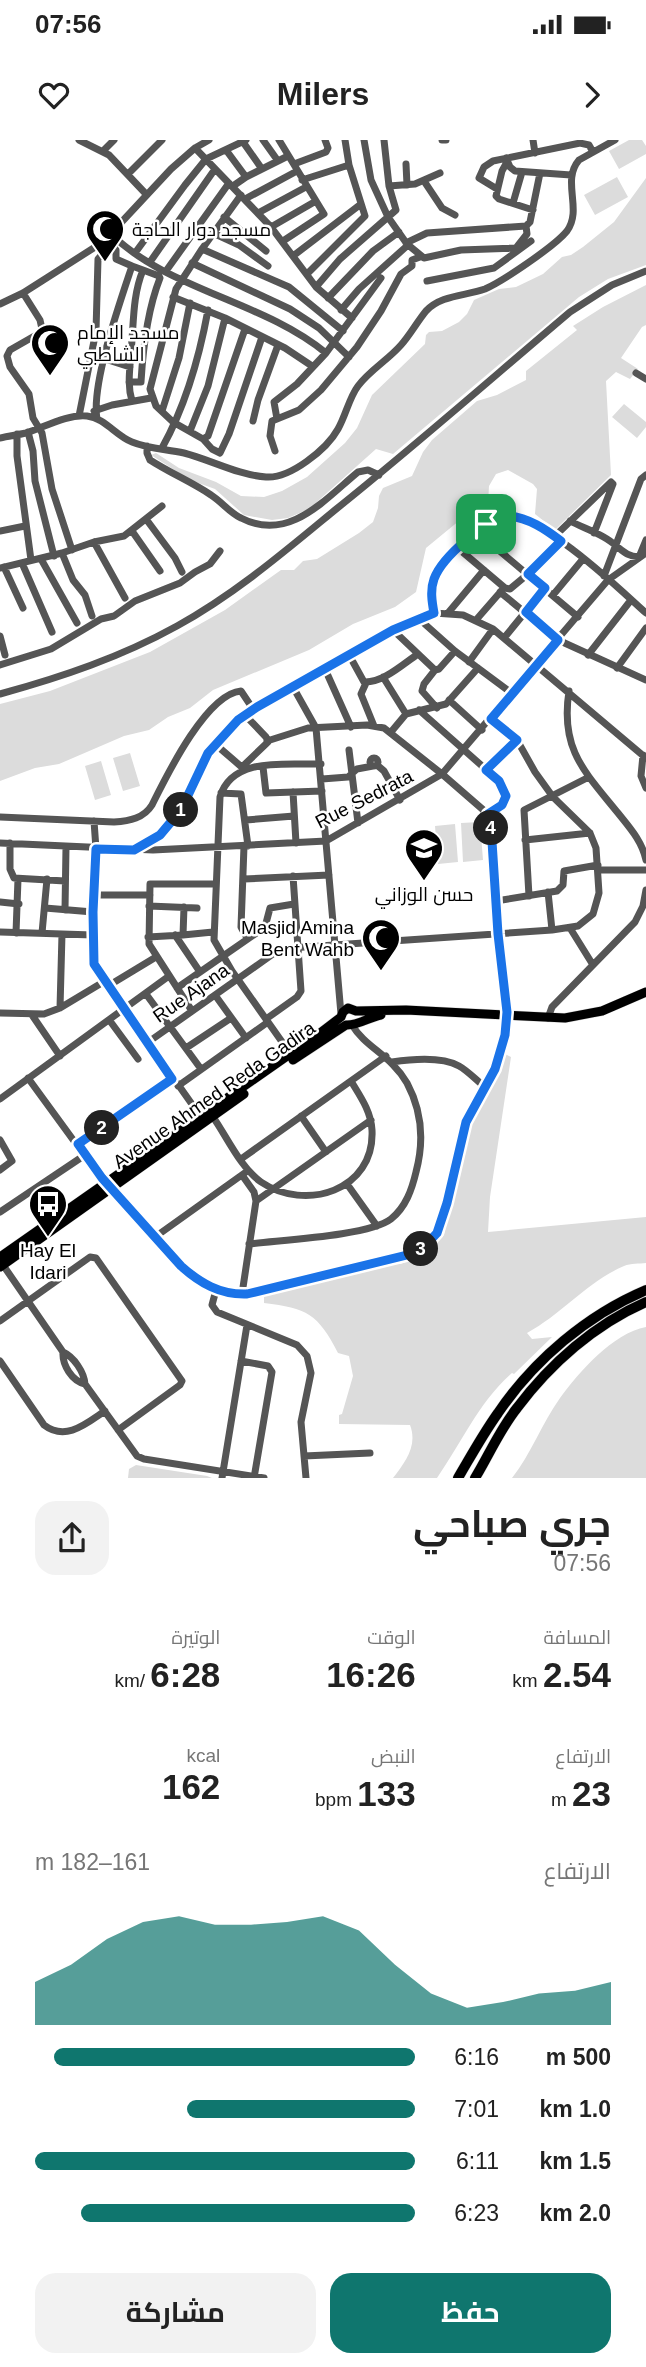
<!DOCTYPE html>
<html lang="ar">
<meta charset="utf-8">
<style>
:root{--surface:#fff;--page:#f2f2f2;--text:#222;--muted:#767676;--accent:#0f766e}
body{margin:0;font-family:Helvetica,Cairo,sans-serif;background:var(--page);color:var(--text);direction:rtl;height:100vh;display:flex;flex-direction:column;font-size:26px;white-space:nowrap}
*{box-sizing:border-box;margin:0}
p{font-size:23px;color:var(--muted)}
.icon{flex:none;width:38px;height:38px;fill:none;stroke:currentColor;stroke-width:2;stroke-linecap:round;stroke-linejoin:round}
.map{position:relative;height:1338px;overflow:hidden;direction:ltr}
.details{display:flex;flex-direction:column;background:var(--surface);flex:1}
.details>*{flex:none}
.pin{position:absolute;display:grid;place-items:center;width:60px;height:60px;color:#fff;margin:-30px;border-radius:14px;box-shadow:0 4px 10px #0006}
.km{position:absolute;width:35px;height:35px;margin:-18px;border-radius:50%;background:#222;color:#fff;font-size:19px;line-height:35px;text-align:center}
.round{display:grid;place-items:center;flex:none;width:74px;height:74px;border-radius:21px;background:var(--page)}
.headline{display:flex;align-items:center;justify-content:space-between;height:119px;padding:0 35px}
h1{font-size:38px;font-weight:700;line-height:52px}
.figures{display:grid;grid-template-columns:repeat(3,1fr);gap:10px;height:119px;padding:7px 35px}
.figures div{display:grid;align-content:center}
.figures b{font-size:35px;font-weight:700}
.figures small{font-size:19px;font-weight:400}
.figures p{font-size:19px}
.chart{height:196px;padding:14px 35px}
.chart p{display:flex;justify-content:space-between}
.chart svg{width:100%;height:126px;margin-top:7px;fill:var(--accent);opacity:.7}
.primary-button{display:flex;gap:14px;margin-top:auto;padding:14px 35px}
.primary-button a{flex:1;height:80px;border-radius:21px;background:var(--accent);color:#fff;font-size:28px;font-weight:700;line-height:80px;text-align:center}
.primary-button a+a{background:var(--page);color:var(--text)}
ul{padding:0 35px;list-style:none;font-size:23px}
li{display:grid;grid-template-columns:112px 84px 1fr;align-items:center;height:52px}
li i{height:18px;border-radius:9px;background:var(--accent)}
.status{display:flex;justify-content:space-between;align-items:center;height:49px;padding:0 35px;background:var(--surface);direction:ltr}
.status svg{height:19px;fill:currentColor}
header{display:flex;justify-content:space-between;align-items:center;height:91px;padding:0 35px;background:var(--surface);font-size:32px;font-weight:700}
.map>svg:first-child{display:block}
.green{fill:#dcdcdc}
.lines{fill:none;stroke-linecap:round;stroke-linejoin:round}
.major-casing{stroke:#dbdbdb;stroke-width:10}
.highway-casing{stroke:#dbdbdb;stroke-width:11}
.minor{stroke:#555;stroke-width:7}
.major{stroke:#000;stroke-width:9}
.highway{stroke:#000;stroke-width:10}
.route-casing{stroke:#fff;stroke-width:14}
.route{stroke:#1a73e8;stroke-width:9}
.labels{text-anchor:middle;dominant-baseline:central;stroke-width:5;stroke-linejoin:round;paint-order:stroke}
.poi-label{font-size:19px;fill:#000;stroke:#fff;text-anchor:start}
.street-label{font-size:19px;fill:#000;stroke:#fff}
</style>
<div class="status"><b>07:56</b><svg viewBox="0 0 49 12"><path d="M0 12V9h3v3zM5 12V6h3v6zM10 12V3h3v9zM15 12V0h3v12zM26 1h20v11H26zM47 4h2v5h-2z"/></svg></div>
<header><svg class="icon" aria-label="forward" viewBox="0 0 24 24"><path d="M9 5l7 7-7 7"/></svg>Milers<svg class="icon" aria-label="heart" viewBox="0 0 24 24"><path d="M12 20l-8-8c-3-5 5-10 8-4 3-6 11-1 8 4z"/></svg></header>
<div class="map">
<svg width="646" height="1338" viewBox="0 0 646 1338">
<rect width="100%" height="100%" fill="#fff"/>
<path class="green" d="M629,0H642L646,6V14L619,29L609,11Z
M617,37L628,57L595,75L584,55Z
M646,38V125L608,139L579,157L393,314L376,309L309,369L288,378L272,380L244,375L215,349L190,340L151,315L156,313L179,328L216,342L241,356L264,357L282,351L307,337L345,303L357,288L372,255L425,204L426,195L429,192L442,191L459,182L467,174L474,160L499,149L516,147L543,134L562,117L571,115L583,107L614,82Z
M646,145V185L642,187L621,218L638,229L630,239L616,232L606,241L611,335L555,390L535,374L537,349L533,344L508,330L496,334L489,346L488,363L477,366L426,408L416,452L395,467L353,484L309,510L213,550L190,568L168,577L149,590L124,596L59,624L35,628L0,641V564L50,551L150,512L225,470L281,430H294L303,421L317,419L359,393L373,382L378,368L379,356L383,348L412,336L423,312L432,300L477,261L497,255L526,240V231L577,190L573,186L603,167Z
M624,264L646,282V287L637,298L612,277Z
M130,613L140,646L123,651L113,618Z
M101,621L111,655L95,660L85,626Z
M480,682L483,720L463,722L461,683Z
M455,684L458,722L438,724L435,686Z
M505,914L511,917L490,1057L488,1092L646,1077V1123C639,1124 631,1123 624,1126C587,1142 562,1174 527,1193L532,1199L552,1197L514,1234L512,1233C479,1262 462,1302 437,1338H393C405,1322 418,1306 410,1285L339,1284V1275L342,1274L353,1236L349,1216L338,1213C318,1174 307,1168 264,1163V1154L398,1122L400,1124C419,1118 431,1110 444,1095L469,988Z
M646,1187V1338H512C531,1314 542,1283 560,1258C579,1232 613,1193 646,1187Z
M136,1325L207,1336L212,1338H128L129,1329Z"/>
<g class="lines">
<defs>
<path id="major" d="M293,920L346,885C357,886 370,877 381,875
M0,1117L320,893L341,877L343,872L348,868L356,871L406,870L565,878L602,871L646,852
M0,1127L244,954"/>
<path id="highway" d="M458,1338C471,1316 483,1294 498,1273C534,1220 587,1175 646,1150
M475,1338C489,1315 500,1289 517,1268C550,1224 595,1184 646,1162"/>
</defs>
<use href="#major" class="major-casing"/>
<use href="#highway" class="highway-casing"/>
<path class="minor" d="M79,0L109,15L146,54
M263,0L278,21
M279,0L324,74L283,101
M384,0L389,46L396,70L388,77L407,104L424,118L461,110L516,108L527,94L526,86L530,82L540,33
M442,0H446
M533,0L535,13
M243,2L262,29
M195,8L271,87L316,147L352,178
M226,10L246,37
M103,11L114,0
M506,18L510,27L515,31L571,35
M507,22L502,31L496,56L499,59L533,70
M294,24L326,12L328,8L325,0
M406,24L407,45
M128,34L162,0
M302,40L349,25
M424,41L442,68L455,75
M233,46L246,37L288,16
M389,46L415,44L440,33
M497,49L479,38L484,27L493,21L580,3L589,5L593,12
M241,55L202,109L176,149L150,249L156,266L173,282L203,299L212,309L220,313L229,294L262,197
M245,59L297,31
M513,63L522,32
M258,73L306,47
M224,77L266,111
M271,87L316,61
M213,93L239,105L268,126
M111,94C168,150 263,161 326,213
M406,103L427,93L526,86
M202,109L289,147L343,191
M135,113L185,45L206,19L246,0
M293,116L361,64
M150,122L215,29
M192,123L290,169L319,188L349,217
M132,126L143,130C132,157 134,184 131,212C130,229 127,245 132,261
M166,131L229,43
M307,134L365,76L349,25L345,0
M427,141L494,128L531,101
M316,147L340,119L388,77L371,40L364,0
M23,153L40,180L42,189L38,194L10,210L7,216L10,227L29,254L33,278L42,293L52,349L72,410
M173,157L225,178L285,208L312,226
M328,158L373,111L399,92
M0,164L23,153L103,102L171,29L195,8L209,0
M341,170L359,149L408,105
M105,219L130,227
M636,233L646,239
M129,242H141C143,207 147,171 160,138L159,136L143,130
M94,271L112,265L151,258
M162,271L179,218L190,163
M79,276L96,191L98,119L113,102
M97,279C91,244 120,162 132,126L116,119V110L111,104
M277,279L274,262L297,244L326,213L381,138
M253,281L258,260L278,205
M190,291L208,246L225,178
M28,292L33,311L35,341L54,416
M17,294V316L31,420
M0,298C9,296 17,295 26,293C45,287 67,274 87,276C105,278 116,296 132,302C149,309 167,309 184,313C211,320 238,335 266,337C290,339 327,309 338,289C346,275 349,258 358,246C370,230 388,220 401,205C410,195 417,182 426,171C441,155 465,156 485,149C503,141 555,106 567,91C583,69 561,41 579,20L615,0
M203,299L208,296L245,189
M147,306V313L150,320C170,333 192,342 211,355C222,362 230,373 241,378C289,403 325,359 358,332L368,330L379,335
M162,308C186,265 199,219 208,170
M275,311L270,296L272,281L299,270L321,250L357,207L381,171L401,134L412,126V120L420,117
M146,379L175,418L182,432
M570,381C583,388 604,394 615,405C624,412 627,416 639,417L646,400
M0,391L25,386
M132,391L160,431
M476,391L578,477
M555,396L611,342L613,344L594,393
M94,402L125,458
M459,409L505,448L510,449L528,434L561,401
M62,413L73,440L85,455L92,476
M41,419L77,483
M22,423L52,492
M4,427L23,468
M0,428L62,413L94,402L124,396L162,366
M604,436L641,339L646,335
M500,452L558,500L646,540
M553,455L583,419
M434,473C429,439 438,432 460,408C471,396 482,383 497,378C534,365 618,448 646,473
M448,473L484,430
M418,478L455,511L513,554
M476,480L503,449
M393,490L435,530L439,529L455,511
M0,496L5,515
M504,498L545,448
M588,515L631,460
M353,522L364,542C383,543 403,524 418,514
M469,522L493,489
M0,525L51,509L101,479L114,476L135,461L180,443L195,432L210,424L220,411
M617,528L646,488
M325,529L351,587
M435,530L424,544L422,551L437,568
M383,537L406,574
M366,543L361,554L374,586
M293,547L316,588L341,874
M569,551C560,609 584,631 618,673C630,688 642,701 646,720
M0,554C62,537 121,517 177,486C235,454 284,412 335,370C415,306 492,238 570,172L612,145L646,131
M449,560L482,590
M419,570L499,641L506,656L504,662L488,674
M391,592L406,574L446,564L478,528
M215,604L244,629
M349,610L358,683
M643,615L641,636L646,648
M370 622a4 4 0 1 1 8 0a4 4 0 1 1-8 0Z
M377,625L384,631L400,660
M242,627L268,602L266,597L245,575
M263,627L266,653L322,651
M486,630L517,600
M322,639L348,637L357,629L373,626
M293,652L296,703
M221,653L241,654L248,706
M0,677L114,682C130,681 144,678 152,665C166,637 206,554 241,551L253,569
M246,680L294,676
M94,681L96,709L92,808L94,824L105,841L201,977
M525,700L590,693
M0,703L153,710L326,701L442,634L608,440L646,413
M10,703V729L14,738L65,741
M244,706L241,787L247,798
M136,708C185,684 182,657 207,616C219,597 235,582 253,569L393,490L434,473L463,475L493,489L646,618
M599,730H646
M244,739L329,735
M548,752L552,790
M94,755H150
M529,756L524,670L589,637
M496,761L557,751L563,745L564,731L598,725
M0,762L19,764
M149,766L197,768
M45,768L93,772
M65,770L66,707
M570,788L593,825
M0,792L93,795
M16,793L18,739
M42,793L47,739
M175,795L200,832
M183,795L213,792
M148,797L183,795L184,767
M108,846L156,817
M177,848L265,787L270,768L294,764
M146,854L201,929
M215,855L246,898
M60,868L62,794
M192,871L149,804L150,744H216
M0,873L44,874L60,868L105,841
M32,875L60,916
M548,878L552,867L635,782L643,766L646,750
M266,879L297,857L301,851L293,736
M110,881L138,919
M147,903L273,814L290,808L552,790L578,786L593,774L599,753L596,708L590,693L553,657L535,632L517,600L491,579
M186,908L231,878
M292,916L232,831L214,800L220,657C232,616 287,625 321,624
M392,922C412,919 441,916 459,926C468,931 476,940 485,947
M28,938L101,1038L181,1126C202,1144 224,1158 253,1152L407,1115L423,1108L437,1093L447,1063L466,982L495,929L505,895L507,872L498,794L491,686L488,674L442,634L384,588L367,585L308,588L267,601
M178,946L268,882
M0,959L169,836
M301,976L326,1012
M213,977C227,997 240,1027 261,1042C305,1072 375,1051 372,990C371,971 360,956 351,941
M0,1000L12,1021L0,1030
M78,1005L172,939
M241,1019L386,916
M242,1035L254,1052L256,1061L242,1154
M347,1044L377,1086
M256,1061L371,980
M0,1072L85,1015
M155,1097L246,1032
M249,1104C280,1100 369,1096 391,1079C406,1067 412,1049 416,1032C424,1002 422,971 407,943C391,915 366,908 352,885
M3,1125L63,1212C74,1217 84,1232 85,1244L137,1316L144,1319L264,1338
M216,1150L212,1165L217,1172L297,1205L307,1216L311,1233L301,1282L306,1338
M0,1181L90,1117L96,1118L182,1241L180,1245L118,1290
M63,1212C62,1225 72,1241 85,1244
M0,1221L44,1285C66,1302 87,1283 105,1271
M241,1221L268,1226L272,1232L254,1338
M304,1316L370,1313
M222,1338L247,1185"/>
<use href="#major" class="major"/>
<use href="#highway" class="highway"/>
</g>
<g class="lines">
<defs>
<path id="route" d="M509,376C529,378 545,389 561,401L528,434L545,448L526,472L558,500L491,579L517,600L486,630L499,641L506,656L502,665L488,674L491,686L498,794L507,872L505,895L495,929L466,982L447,1063L437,1093L423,1108L407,1115L247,1154C220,1155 200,1143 181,1126L102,1038L78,1004L172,939L94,824L93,772L96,709L134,710L160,695L181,670L208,613L238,580L257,567L393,490L434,473C432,462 430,450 434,439C442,417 486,379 509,376Z"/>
</defs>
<use href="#route" class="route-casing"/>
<use href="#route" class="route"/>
</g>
<defs>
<symbol id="mosque-pin" viewBox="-11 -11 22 30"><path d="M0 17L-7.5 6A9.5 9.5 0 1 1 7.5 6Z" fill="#000" stroke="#fff"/><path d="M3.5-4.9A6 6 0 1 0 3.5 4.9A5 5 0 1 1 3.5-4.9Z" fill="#fff"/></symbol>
<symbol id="school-pin" viewBox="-11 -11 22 30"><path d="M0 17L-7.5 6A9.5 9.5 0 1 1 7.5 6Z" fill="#000" stroke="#fff"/><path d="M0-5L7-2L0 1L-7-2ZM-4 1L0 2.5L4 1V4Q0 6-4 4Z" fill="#fff"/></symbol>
<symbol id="bus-pin" viewBox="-11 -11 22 30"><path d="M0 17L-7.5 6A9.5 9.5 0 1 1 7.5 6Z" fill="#000" stroke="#fff"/><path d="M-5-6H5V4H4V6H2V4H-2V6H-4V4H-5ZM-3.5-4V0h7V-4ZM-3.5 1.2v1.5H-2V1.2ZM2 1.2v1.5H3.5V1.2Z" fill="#fff"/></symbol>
</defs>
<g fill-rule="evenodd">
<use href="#mosque-pin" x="83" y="67" width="44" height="60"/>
<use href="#mosque-pin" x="28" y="181" width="44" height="60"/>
<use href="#school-pin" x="402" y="686" width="44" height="60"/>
<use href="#mosque-pin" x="359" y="776" width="44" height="60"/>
<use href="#bus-pin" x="26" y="1042" width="44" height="60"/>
</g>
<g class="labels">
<g class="poi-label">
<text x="132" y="89">مسجد دوار الحاجة</text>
<text x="77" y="192">مسجد الإمام<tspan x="77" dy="22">الشاطبي</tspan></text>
<text x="424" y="754" text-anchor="middle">حسن الوزاني</text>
<text x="354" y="787" text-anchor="end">Masjid Amina<tspan x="354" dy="22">Bent Wahb</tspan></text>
<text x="48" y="1110" text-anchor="middle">Hay El<tspan x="48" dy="22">Idari</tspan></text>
</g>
<g class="street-label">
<text transform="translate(364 659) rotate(-27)">Rue Sedrata</text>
<text transform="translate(191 853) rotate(-35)">Rue Ajana</text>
<text transform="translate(214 955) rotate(-35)">Avenue Ahmed Reda Gadira</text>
</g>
</g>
</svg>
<div class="pin" style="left:486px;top:384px;background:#1e9e55"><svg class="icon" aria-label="arrive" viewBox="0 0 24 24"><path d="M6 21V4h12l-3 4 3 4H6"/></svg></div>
<b class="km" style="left:181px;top:670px">1</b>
<b class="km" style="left:102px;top:988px">2</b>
<b class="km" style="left:421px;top:1109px">3</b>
<b class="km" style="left:491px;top:688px">4</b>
</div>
<section class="details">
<div class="headline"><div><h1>جري صباحي</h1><p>07:56</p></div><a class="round"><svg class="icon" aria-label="share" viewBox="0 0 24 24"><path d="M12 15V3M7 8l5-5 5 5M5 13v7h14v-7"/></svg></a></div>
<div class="figures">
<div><p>المسافة</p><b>2.54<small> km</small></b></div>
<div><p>الوقت</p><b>16:26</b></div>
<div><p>الوتيرة</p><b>6:28<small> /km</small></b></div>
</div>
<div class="figures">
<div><p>الارتفاع</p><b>23<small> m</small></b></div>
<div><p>النبض</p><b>133<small> bpm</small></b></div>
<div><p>kcal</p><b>162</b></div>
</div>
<div class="chart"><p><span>الارتفاع</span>161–182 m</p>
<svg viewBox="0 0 160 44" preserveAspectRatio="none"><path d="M0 44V29L10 23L20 14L30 8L40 6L50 9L60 9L70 8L80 6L90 11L100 23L110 33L120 38L130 36L140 33L150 32L160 29V44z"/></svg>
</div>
<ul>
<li><b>500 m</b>6:16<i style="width:95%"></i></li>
<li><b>1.0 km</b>7:01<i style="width:60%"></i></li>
<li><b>1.5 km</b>6:11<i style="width:100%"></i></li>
<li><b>2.0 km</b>6:23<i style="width:88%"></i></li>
</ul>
<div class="primary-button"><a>حفظ</a><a>مشاركة</a></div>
</section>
